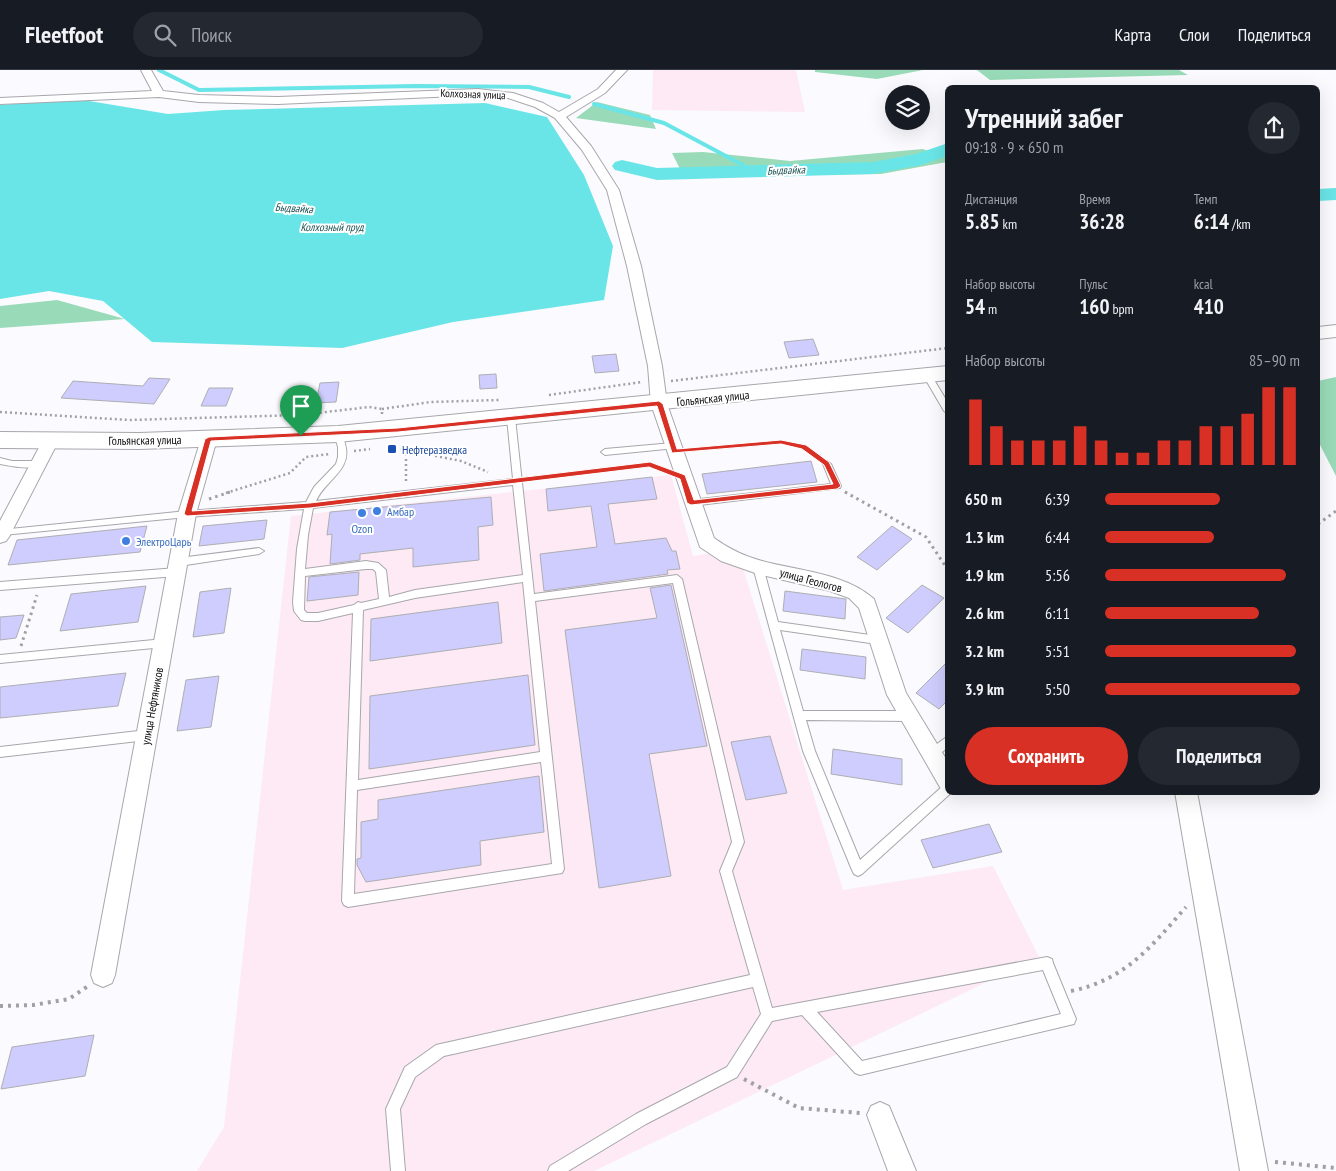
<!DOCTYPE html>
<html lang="ru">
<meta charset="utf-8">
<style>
:root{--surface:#171b24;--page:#242831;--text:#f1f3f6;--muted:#9ea1a6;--line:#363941;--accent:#d93025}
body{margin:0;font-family:"PT Sans Narrow",sans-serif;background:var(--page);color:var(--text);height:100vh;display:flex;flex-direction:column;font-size:19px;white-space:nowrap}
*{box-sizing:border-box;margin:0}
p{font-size:16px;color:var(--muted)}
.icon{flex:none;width:28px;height:28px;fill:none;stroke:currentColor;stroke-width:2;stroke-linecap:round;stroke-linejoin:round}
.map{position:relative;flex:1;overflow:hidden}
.side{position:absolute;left:945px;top:15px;width:375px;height:710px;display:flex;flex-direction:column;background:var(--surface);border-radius:8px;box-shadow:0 5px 20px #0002}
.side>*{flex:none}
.fabs{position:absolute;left:885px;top:15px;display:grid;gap:10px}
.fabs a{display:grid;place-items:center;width:45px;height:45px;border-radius:50%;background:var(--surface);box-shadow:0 5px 20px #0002;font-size:25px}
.pin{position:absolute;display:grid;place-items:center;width:42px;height:42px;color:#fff;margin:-51px -21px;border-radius:50% 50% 50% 0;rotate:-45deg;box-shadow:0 0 5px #0007}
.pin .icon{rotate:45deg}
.round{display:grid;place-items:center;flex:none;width:52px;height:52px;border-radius:26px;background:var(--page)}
.head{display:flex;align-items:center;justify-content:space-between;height:85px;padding:0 20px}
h1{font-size:28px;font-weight:700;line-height:38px}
.figures{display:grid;grid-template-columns:repeat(3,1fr);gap:8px;height:85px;padding:5px 20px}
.figures div{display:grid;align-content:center}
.figures b{font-size:21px;font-weight:700}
.figures small{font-size:14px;font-weight:400}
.figures p{font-size:14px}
.chart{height:140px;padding:10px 20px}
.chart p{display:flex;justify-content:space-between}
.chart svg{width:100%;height:90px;margin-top:5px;stroke:var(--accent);stroke-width:6}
.action{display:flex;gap:10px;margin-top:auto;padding:10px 20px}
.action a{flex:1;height:58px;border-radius:30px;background:var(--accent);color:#fff;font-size:20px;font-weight:700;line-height:58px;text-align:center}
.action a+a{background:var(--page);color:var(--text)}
ul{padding:0 20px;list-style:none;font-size:16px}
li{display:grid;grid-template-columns:80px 60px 1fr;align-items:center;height:38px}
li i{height:12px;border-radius:6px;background:var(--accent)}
header{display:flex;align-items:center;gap:30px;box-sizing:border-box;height:70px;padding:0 25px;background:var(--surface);border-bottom:1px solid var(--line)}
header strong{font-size:24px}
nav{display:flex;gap:28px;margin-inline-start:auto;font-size:18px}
.search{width:350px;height:45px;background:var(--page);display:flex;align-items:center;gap:12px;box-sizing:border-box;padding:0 18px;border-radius:28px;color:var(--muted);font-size:19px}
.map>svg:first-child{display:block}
.industrial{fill:#fdeaf4}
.green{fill:#99dbb8}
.water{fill:#6ae5e7}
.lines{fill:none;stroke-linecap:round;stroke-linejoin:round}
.stream{stroke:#6ae5e7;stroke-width:4}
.river{fill:#6ae5e7;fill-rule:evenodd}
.building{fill:#cecdfd;stroke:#aeaeb3}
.lane-casing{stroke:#a7a7ac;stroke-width:2}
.street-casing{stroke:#a7a7ac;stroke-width:2}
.secondary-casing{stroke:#a7a7ac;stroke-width:2}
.path-far2{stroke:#a1a1a5;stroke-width:2.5;stroke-dasharray:2 3;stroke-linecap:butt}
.path-far1{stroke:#a1a1a5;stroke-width:3;stroke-dasharray:2.5 4;stroke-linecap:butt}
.path{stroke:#a1a1a5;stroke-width:4;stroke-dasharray:3 5;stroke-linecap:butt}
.lane{fill:#fff;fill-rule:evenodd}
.street{fill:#fff;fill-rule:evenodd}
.secondary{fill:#fff;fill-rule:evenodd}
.route{fill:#d93025;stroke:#fff;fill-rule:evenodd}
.transit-dot{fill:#1a4fb4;stroke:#fff;stroke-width:2}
.shop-dot{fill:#3f7fe0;stroke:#fff;stroke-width:2}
.labels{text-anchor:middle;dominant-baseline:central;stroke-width:4;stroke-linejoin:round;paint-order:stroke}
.far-street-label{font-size:11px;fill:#0c0c0e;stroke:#fff}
.far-water-label{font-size:11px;font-style:italic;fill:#1a5051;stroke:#fff}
.street-label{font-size:12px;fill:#0c0c0e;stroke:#fff}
.transit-label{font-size:12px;fill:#164399;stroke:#fff;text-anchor:start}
.shop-label{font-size:12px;fill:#366cbe;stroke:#fff;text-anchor:start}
</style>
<header>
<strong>Fleetfoot</strong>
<div class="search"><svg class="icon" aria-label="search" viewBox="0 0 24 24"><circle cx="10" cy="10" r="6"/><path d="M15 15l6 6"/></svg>Поиск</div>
<nav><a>Карта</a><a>Слои</a><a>Поделиться</a></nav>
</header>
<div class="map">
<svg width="1336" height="1101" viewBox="0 0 1336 1101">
<rect width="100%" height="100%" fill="#fafaff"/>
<path class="industrial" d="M653,0H796L805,42L652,40Z
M671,405L693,486L737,479L843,820L993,796L1039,887L594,1101H197L224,1057L291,446Z"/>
<path class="green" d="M815,0H923L877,9L815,2Z
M977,0H1179L1188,5L990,10Z
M597,32L650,45L656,59L576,48Z
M923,79L947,88V92L881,104L684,107L672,83L703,82L790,91Z
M57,230L125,249L0,258V236Z
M1336,307V406L1318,371V311Z"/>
<path class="water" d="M77,29L168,44L224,40L485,33L547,47L584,105L613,176L604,230L453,252L342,278L152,272L103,231L49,221L0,229V35Z"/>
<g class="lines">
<path class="stream" d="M159,0L199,20L416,16L529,17L569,27
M594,34L664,53L754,101"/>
<path class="river" d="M948,73V86L921,95L873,104L657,110L615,100L612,96L615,92L622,90L657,98L873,92L916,84Z
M1336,118V130L1318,131V119Z"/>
</g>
<path class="building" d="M813,269L819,285L789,288L784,272Z
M616,284L619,301L595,303L592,286Z
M496,304L497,318L480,319L479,305Z
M149,308L170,309L154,334L61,328L73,311L143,316Z
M339,312L336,332L316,333L320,313Z
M209,318H233L226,336H201Z
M811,391L817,412L707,424L702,404Z
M652,407L657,429L608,434L615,474L666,468L672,481H676L680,499L667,500L668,504L544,521L540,484L597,477L591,436L548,441L546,419Z
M491,427L493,455L478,457L479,490L413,497V478L360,484V490L330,494L332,464L327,465L330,442Z
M267,450L264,469L199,476L203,456Z
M147,456L140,482L8,495L17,470Z
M892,456L912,469L877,500L857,487Z
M359,502L358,525L307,531L309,507Z
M671,515L707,676L649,684L671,806L599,818L565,560L657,548L650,518Z
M922,515L944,528L908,563L886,548Z
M146,516L138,552L60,561L71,524Z
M231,518L224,563L193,567L200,522Z
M785,521L846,529L845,549L783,541Z
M498,532L502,573L370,591L371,549Z
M24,545L16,568L0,570V547Z
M802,579L866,587L865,609L800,600Z
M948,591V630L939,639L916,623Z
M126,603L118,636L0,648V617Z
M528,605L535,675L369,699L370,626Z
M219,606L211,657L177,661L186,610Z
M770,666L787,723L746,730L731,672Z
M833,679L902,689V715L831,704Z
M539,706L544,762L480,771L481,795L366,812L357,795V789L361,788V752L378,749V730Z
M989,754L1002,782L933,798L921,770Z
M94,965L85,1006L1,1019L12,977Z"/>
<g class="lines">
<defs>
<path id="lane" d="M927,302L930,303L948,333V344L944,341L923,305Z
M511,345L515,348L534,524L677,505L682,509L744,772L732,801L772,938L1047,887L1052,889L1053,893L1076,949L1074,954L860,1005L855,1003L802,945L772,951L737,1007L646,1054L568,1101H548L550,1096L636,1044L727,997L761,944L753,917L444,986L415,1007L400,1039L405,1101H391L386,1039L405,997L436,975L750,905L720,801L732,772L673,513L535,531L564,799L562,803L348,837L344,835L342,831L353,543L318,551H305L301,550L294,541L293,532L297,479L304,439L187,447L3,465L0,464V460L187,441L306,432L314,417L336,394L338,387V377L334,364L338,361C343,364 344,368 345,374C353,400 325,410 316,431L513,409L507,348ZM513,415L523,505L415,520L389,527L386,500L378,493L366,491L305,499L308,465L313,438ZM366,499H373L376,502L379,529L361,533L358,532L354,535L318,543H307L304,540L305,506ZM523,512L540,682L358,710L363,540L415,528ZM541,692L552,794L354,824L357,720ZM1043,900L1061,944L862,991L817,942Z
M673,373L677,376L676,378L605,385L601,382L605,379Z
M0,388L12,391H39L43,394C36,401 10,396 0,394Z
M827,391L831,394L841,416L840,418L691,436L686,433L691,430L831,414L823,394Z
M259,478L264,481L259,484L179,496L174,492L179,488Z
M758,493L763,497L778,552L877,566L881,567L882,570L881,573L877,574L780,560L803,641H909L913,643L914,646L913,649L909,651L806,650L815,681L860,790L944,715L948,714V722H952L862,804L858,806L854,804L852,800L803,681L753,497Z
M177,498L182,502L177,506L0,520V512Z
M164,569L168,570L169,573L168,576L164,577L0,593V585Z
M147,660L151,662L152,665L151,668L147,670L0,687V677Z
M948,666V677C942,682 935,690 927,687L925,684L927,681Z"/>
<path id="street" d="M141,0H151L163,21L199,25L278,27L478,19L513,23L543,33L559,42L598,19L616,0H627L605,23L566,47L591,76L619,120L641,196L662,296L667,334L714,468C729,479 744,486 762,491C799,501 845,503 874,529L906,623L948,692V721L941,719L887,625L859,538L849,528L830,521L758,504L721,491L700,477L651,334L648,296L627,196L607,120L582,80L555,48L535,37L508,28L478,25L278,34L199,32L159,27L0,34V28L152,21Z
M209,364L215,365L217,369L196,444L115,905L112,913L103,917L94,913L91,905L178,444L201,369L203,365Z
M51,365L57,366L59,370L9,467L6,471L0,473V451L43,370L45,366Z
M1175,722H1197L1268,1101H1240Z
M880,1032L889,1036L916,1101H888L867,1045L871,1036Z"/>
<path id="secondary" d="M1336,255V267L1318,269V257Z
M948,296V310L338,372L139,379L0,378V362L139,363L338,356Z"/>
</defs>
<use href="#lane" class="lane-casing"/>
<use href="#street" class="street-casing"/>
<use href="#secondary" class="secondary-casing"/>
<path class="path-far2" d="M671,311L948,278
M549,325L642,312
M0,342L129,350L300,345L302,348
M382,344V339L431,332L499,330
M300,345L369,337L382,339
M391,377L461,391L488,402
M406,379V413
M691,380L781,372L804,377L818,388
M354,381L370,379
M528,409L650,395L665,400
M845,422L848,423
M226,423L290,403L306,387L330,384"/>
<path class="path-far1" d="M845,422L926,467L948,500
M209,429L230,422
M1318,454L1336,441
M21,576L37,525"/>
<path class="path" d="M1071,921C1125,910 1151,877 1186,837
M0,936L33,935L69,929L88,916
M744,1009L799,1038L860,1043
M1275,1092L1336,1098"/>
<use href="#lane" class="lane"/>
<use href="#street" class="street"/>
<use href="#secondary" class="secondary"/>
</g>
<path class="route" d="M659,331L663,334L677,379L781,370L806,375L829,392L841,416L837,419L691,435L687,433L680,409L649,397L310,438L187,446L184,444L205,369L209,367L398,358ZM657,336L672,383L781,374L802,379L824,395L833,414L694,430L685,405L650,392L310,433L192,441L211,371L398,362Z"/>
<rect class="transit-dot" x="387" y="374" width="10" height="10" rx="2.5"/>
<g class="shop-dot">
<circle cx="377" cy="441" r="5"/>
<circle cx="362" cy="443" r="5"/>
<circle cx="126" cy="471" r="5"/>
</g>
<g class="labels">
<g class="far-street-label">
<text transform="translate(473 24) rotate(2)">Колхозная улица</text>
</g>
<g class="far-water-label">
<text transform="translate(786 100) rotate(-2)">Быдвайка</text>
<text transform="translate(294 138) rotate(4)">Быдвайка</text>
<text x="332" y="157">Колхозный пруд</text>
</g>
<g class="street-label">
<text transform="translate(713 328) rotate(-6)">Гольянская улица</text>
<text transform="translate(145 370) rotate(-1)">Гольянская улица</text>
<text transform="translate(811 510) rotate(15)">улица Геологов</text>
<text transform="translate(152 636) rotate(-80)">улица Нефтяников</text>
</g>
<g class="transit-label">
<text x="402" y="379">Нефтеразведка</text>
</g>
<g class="shop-label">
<text x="387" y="441">Амбар</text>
<text x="362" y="458" text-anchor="middle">Ozon</text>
<text x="136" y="471">ЭлектроЦарь</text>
</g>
</g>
</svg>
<div class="fabs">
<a><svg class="icon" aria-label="layers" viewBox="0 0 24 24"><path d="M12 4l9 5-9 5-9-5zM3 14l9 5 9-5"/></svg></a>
</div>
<div class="pin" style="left:301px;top:366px;background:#1e9e55"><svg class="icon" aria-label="arrive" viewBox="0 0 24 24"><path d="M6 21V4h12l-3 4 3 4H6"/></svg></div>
<section class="side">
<div class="head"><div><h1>Утренний забег</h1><p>09:18 · 9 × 650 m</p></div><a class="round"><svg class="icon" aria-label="share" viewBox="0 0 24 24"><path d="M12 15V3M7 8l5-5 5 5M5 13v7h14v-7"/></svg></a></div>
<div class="figures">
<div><p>Дистанция</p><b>5.85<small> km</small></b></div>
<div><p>Время</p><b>36:28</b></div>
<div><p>Темп</p><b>6:14<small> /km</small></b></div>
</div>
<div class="figures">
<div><p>Набор высоты</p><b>54<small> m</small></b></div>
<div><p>Пульс</p><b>160<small> bpm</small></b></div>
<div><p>kcal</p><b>410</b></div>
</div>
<div class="chart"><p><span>Набор высоты</span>85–90 m</p>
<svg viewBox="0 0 160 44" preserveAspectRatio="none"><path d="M5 44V12M15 44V25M25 44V32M35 44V32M45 44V32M55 44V25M65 44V32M75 44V38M85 44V38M95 44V32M105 44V32M115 44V25M125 44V25M135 44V19M145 44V6M155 44V6"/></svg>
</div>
<ul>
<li><b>650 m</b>6:39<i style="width:59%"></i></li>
<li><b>1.3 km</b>6:44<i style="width:56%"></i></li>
<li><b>1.9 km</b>5:56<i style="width:93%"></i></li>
<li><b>2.6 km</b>6:11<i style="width:79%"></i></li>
<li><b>3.2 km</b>5:51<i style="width:98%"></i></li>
<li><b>3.9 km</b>5:50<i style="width:100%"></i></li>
</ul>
<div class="action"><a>Сохранить</a><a>Поделиться</a></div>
</section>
</div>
